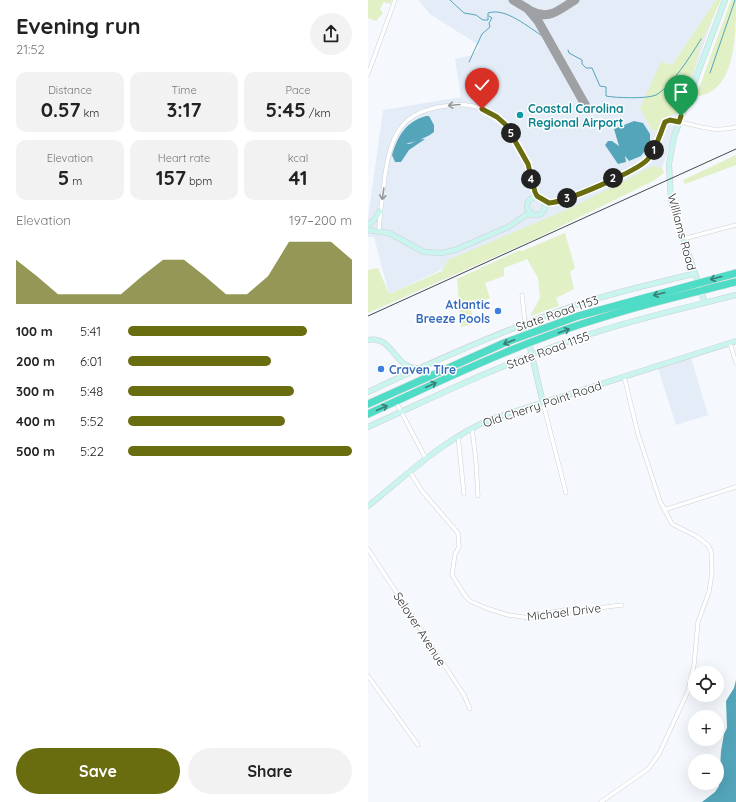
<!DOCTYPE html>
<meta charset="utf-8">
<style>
:root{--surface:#fff;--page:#f2f2f2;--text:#222;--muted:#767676;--accent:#696c0f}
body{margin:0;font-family:Quicksand,sans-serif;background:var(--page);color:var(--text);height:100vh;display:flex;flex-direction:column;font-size:15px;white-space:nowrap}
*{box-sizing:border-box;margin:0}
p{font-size:13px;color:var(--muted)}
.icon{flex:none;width:22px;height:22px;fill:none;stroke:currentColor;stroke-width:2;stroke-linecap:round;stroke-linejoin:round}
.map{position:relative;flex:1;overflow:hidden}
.side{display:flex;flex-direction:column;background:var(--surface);width:368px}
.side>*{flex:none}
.controls{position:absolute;left:320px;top:666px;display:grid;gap:8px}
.controls a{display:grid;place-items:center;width:36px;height:36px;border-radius:50%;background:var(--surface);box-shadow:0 4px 16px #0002;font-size:20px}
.pin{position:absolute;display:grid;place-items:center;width:34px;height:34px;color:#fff;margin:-41px -17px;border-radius:50% 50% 50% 0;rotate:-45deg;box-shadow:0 0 4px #0007}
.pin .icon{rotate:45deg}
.km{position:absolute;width:20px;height:20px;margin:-10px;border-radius:50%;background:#222;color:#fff;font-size:11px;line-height:20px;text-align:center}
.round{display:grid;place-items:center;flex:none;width:42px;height:42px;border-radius:21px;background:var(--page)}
.headline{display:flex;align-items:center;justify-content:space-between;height:68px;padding:0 16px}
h1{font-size:22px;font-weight:800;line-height:30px}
.figures{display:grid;grid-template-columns:repeat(3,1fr);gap:6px;height:68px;padding:4px 16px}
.figures div{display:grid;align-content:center;border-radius:10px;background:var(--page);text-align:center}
.figures b{font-size:20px;font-weight:800}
.figures small{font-size:11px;font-weight:400}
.figures p{font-size:11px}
.chart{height:112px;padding:8px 16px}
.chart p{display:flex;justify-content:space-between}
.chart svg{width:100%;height:72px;margin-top:4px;fill:var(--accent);opacity:.7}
.action{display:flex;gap:8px;margin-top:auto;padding:8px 16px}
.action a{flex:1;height:46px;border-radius:24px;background:var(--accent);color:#fff;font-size:16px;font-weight:800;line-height:46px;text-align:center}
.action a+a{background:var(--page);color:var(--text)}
ul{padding:0 16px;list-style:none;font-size:13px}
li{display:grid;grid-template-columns:64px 48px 1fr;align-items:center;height:30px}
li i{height:10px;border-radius:5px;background:var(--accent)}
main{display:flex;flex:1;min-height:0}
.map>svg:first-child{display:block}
.built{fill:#e4edf7}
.green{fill:#e1f0c5}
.water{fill:#54a5ba}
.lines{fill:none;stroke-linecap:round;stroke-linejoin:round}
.stream{stroke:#54a5ba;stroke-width:1}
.taxiway{stroke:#9ea0a4;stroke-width:9}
.street-casing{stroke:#cdd0d4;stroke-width:4.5}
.secondary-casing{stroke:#cdd0d4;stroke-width:6}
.highway-casing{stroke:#d5d5d6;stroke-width:8}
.street{stroke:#fff;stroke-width:3.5}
.secondary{stroke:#caf4ee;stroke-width:5}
.highway{stroke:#4edcc7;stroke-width:7}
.rail{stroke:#47484b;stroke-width:1}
.oneway{stroke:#969798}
.oneway2{stroke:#3c7d74}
.route-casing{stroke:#fff;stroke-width:8}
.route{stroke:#696c0f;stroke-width:5}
.culture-dot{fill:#0f9aa8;stroke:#fff;stroke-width:1.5}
.shop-dot{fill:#3f7fe0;stroke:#fff;stroke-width:1.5}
.labels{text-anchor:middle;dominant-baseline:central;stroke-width:3;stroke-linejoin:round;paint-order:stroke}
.culture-label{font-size:12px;font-weight:bold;fill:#0d838f;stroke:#fff;text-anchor:start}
.street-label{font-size:12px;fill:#2e2f31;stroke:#fff}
.shop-label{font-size:12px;font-weight:bold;fill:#366cbe;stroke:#fff;text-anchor:end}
</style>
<main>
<section class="side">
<div class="headline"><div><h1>Evening run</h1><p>21:52</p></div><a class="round"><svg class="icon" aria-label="share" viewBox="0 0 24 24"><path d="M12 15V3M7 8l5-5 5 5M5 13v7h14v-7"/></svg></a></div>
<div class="figures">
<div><p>Distance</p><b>0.57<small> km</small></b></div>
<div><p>Time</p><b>3:17</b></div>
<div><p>Pace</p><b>5:45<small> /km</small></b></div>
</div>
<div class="figures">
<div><p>Elevation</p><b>5<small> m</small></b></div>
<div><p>Heart rate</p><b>157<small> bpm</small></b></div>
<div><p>kcal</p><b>41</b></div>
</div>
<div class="chart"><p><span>Elevation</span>197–200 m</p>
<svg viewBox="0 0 160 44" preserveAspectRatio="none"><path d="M0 44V17L10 27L20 38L30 38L40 38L50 38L60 27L70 17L80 17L90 27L100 38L110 38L120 27L130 6L140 6L150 6L160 17V44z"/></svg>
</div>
<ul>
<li><b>100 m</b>5:41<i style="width:80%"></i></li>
<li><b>200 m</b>6:01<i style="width:64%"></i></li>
<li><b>300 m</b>5:48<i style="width:74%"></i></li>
<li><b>400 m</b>5:52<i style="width:70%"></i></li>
<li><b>500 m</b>5:22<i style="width:100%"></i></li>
</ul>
<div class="action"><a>Save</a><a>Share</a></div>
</section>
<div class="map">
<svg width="368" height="802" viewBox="0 0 368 802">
<rect width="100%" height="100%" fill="#f5f8fc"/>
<path class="built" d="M50,0H351L294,168L21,294L6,237H0V218L15,110L93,97L87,59L105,55L112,46L62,14Z
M323,357L340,415L308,425L290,368Z"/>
<path class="green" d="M0,0H24L22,4L16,2L12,9L15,13L8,21L0,18Z
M348,0H353L334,41L325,73L310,113L297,117L291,130H284L272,108L293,62L304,65Z
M363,0H368C368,34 368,91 330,96V91Z
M368,155V165L317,184L315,180Z
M285,166L294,168L296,173L285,181L167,239L0,313V270L10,268L21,294L74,271L80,260L205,207Z
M197,233L207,268L202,272L206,289L188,298L191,306L162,316L172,298L170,278L159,259L136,268V276L117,283L122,298L103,306L105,324L93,327L89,279L152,250L154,251Z"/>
<path class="water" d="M58,116H61L66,125V132C61,137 45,142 38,144C43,145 50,138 57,139L41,150L33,162H27L24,155C30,136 37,122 58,116Z
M266,121L275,123L282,134V144L273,156L261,161L257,156L258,162L250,164L237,145L240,141H244L251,146L246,129Z
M368,680V802H334L347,792L351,786L353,751L356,734L359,728L358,701L366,688Z"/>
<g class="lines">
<path class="stream" d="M82,0L96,13L108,15L115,20H120V13C138,7 161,28 176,37
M200,50L201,53L214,60V64L218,68H224L232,86L238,87V96C248,98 279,99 288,95C303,87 324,54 333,39
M101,62L114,34L122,27L121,23L124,18L121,16
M342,73L367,0"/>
<path class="taxiway" d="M145,0L160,9L170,21L219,108
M163,11C181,21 192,9 207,0"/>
<defs>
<path id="street" d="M0,74L27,0
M311,122C333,126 345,133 368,127
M11,230C12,212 15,193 17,175C24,129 36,109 86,105C105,103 125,110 138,125L160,164L169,196
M315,239L368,225
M154,295L157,323
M362,343L368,363
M28,402L58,459
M175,403L198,493
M104,428L108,462L110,496
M90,436L96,494
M42,472L54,491L90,533L91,547L87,554L84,575L98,597L102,601L118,608L140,615L163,618L169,615L196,610H214L254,605
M296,510L368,487
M0,549L96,695L102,709
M0,676L50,745
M233,802L280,769L291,754L320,691L326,665L330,622L341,592L344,573L343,551L340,545L328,536L304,524L292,501L270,434L256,376"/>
<path id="secondary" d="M159 206a9 9 0 1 1 18 0a9 9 0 1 1-18 0Z
M177,202C192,204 267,172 279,161C288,152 292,134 297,122L302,120L311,122
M0,225L7,219L12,211
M0,230L21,233L56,252L74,253L87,250L140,227L158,215L164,214
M337,303L303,202L301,164L306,137L357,0
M157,323L159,335
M0,340C26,335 26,370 51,368
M161,343L175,403
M0,392C66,361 133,331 202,307C242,293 284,284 325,274
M0,427C62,399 125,368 190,345C247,324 308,310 368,295
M0,506C40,474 78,437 126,418L368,341"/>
<path id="highway" d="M0,404L136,343L210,316L368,273
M0,414C77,379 154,341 236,317C279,303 324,293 368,282"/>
</defs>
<use href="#street" class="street-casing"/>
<use href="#secondary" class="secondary-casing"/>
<use href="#highway" class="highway-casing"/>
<use href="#street" class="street"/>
<use href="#secondary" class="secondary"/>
<use href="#highway" class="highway"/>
<path class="rail" d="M0,316L368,149"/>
</g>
<defs><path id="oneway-shaft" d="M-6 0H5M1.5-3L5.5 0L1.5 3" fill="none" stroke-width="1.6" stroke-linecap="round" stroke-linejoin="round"/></defs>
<g class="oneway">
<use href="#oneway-shaft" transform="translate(86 105) rotate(175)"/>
<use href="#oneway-shaft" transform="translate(15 194) rotate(98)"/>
</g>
<g class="oneway2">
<use href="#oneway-shaft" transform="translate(348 278) rotate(165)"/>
<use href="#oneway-shaft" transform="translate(291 294) rotate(165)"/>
<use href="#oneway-shaft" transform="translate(196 331) rotate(-20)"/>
<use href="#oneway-shaft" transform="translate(141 342) rotate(159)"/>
<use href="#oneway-shaft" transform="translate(63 385) rotate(-25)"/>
<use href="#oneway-shaft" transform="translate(14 408) rotate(-24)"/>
</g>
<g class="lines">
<defs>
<path id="route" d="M114,109L129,117L138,125L160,164L167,192L169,196L181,203C197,202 270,171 280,159C288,149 292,134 297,122L302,120L311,122L313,116"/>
</defs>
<use href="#route" class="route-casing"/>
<use href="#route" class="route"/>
</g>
<circle class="culture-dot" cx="152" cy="115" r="4"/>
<g class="shop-dot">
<circle cx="130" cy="311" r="4"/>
<circle cx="13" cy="369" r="4"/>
</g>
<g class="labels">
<g class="culture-label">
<text x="160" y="108">Coastal Carolina<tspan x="160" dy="14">Regional Airport</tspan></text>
</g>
<g class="street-label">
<text transform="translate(314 232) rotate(75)">Williams Road</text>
<text transform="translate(189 313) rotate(-19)">State Road 1153</text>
<text transform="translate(180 350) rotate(-20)">State Road 1155</text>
<text transform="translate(174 404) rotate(-18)">Old Cherry Point Road</text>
<text transform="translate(196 612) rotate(-7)">Michael Drive</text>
<text transform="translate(52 629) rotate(57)">Selover Avenue</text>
</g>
<g class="shop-label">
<text x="122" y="304">Atlantic<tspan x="122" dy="14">Breeze Pools</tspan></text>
<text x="21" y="369" text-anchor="start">Craven TIre</text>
</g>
</g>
</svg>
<div class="controls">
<a><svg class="icon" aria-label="locate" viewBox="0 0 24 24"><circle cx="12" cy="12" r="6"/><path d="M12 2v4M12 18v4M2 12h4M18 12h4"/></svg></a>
<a>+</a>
<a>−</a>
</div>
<div class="pin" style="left:313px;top:116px;background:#1e9e55"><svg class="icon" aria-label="arrive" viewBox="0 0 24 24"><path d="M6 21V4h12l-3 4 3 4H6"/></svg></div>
<div class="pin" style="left:114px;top:109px;background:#d93025"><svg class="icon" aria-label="check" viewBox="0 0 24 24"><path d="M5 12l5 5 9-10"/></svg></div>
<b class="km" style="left:286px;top:150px">1</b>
<b class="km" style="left:245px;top:178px">2</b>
<b class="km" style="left:199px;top:198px">3</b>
<b class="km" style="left:163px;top:179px">4</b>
<b class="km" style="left:143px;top:133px">5</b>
</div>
</main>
